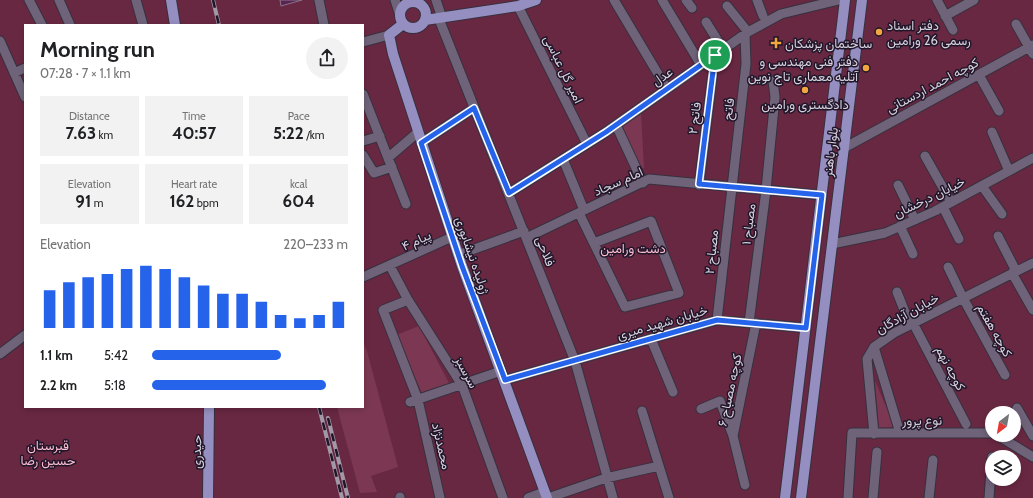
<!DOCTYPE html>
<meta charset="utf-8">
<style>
:root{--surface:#fff;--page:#f2f2f2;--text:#202124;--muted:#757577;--accent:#2563eb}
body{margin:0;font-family:Cabin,Vazirmatn,sans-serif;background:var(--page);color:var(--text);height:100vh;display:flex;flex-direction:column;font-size:15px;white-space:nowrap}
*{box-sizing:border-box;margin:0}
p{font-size:13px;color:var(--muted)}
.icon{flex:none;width:22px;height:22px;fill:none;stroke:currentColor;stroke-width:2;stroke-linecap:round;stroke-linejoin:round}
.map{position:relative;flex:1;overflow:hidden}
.details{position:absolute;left:24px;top:24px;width:340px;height:384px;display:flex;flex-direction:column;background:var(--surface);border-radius:0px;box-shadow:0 2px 6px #0003}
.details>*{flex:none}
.needle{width:26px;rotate:211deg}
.tools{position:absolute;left:985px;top:406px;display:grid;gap:8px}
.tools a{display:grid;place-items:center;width:36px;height:36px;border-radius:50%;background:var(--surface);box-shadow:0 2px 6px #0003;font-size:20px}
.pin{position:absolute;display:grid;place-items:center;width:34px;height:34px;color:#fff;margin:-17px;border:2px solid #fff;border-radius:50%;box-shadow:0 1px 4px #0007}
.round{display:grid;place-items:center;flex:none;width:42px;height:42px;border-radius:21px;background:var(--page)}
.summary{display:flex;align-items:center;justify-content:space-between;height:68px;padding:0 16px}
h1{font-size:22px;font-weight:700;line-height:30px}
.figures{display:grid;grid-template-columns:repeat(3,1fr);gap:6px;height:68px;padding:4px 16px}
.figures div{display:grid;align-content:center;border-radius:0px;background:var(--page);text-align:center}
.figures b{font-size:17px;font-weight:700}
.figures small{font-size:11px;font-weight:400}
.figures p{font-size:11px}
.chart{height:112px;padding:8px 16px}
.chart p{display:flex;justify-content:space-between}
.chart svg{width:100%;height:72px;margin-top:4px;stroke:var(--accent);stroke-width:6}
ul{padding:0 16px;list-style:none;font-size:13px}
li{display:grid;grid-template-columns:64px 48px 1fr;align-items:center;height:30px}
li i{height:10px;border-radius:5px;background:var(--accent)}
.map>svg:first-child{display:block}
.green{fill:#692842;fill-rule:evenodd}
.forest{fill:#7c3852}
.building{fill:#592451;stroke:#8b7587}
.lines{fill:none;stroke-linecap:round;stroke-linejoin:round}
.minor-casing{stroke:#37303e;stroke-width:11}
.major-casing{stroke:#37303e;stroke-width:12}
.minor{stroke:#6f637a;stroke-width:9}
.major{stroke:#958fc1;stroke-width:10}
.rail-casing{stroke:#a199a8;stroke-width:4}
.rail{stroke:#201629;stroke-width:2.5;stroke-dasharray:8;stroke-linecap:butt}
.route-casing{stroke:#fff;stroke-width:8}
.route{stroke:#2563eb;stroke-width:5}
.poi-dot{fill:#f1a63f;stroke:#201629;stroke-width:1.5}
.labels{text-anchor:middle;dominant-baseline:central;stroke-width:3;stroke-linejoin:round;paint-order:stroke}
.poi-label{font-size:13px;fill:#d6cfdc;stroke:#201629;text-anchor:start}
.street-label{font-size:13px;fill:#d6cfdc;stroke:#201629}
.park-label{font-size:13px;fill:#fcbcd1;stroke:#201629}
</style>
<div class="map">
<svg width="1033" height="498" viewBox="0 0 1033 498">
<rect width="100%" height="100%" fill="#201629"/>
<path class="green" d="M0,0H1033V498H0ZM25,25H363V407H25ZM992,413H1014V435H992ZM992,457H1014V479H992Z"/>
<path class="forest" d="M641,113L644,168H639L621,125Z
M419,326L450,385L422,393L396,335Z
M363,342L367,351L398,467L371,476L377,492L360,493L337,407H363Z
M875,381L895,427L879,428Z"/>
<path class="building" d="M280,0H302L281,6Z"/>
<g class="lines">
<defs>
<path id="minor" d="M29,0L42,25
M59,0L70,25
M136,0L143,25
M319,0L324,25
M395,0L400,16
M413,0L416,2
M436,0L442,18
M614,0L667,89
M662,0L701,65
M686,0L692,8
M757,0L763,16
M937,0L953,30
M518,6L587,144
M727,6L748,32
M945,16L974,0
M439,19L575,361L613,498
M706,22L723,49
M1016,24L1033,54
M0,41L25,97
M363,42L389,35
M14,73L25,68
M979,75L999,111
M363,94L406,204
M616,125L643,183
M992,132L1009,171
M363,141L380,136
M421,143L474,108
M844,148L1033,45
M363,155L374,173L392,167
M925,156L951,202
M389,157L417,133
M563,159L584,210
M699,185L715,55
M898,185L915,220
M982,186L1002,214
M509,193L606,132L748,32L781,14L839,0
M943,207L959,239
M579,213L625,307L679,293L651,221L594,243
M900,226L913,254
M998,236L1016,271
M526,238L649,179L821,195
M832,244L885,233L935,211L1033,158
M458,255L524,231
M390,266L408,300L462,385L503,498
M948,267L963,298L1005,375
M1012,273L1033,310
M363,277L452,237
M897,292L910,325
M408,300L383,310L418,400L440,498
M717,320L746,64L745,34
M749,323L766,190L775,97L773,81
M913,323L966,424
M651,339L673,392
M874,347L900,433
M0,354L25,335
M505,380L717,320L806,328
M410,402L501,371
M1017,408L1033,436
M701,409L720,401L733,436
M642,411L669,498
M874,434L867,359L874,347L894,333L1033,263
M997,435L1033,457
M745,485L733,436L756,323
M400,497V498
M528,498L544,492
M548,498L606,478L659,466
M848,498L852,433H992
M873,498L877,452
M929,498L933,460
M989,498L992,457"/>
<path id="major" d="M171,0L175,25
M400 15a13 13 0 1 1 26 0a13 13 0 1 1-26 0Z
M425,20L518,6L536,0
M403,24L389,35L393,54L462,266L547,498
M208,498L209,407
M785,498L845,0
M801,498L862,0"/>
</defs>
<use href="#minor" class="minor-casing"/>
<use href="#major" class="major-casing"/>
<use href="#minor" class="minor"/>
<use href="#major" class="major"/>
<defs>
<path id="rail" d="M213,0L219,25
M319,407L342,498
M328,418L348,498"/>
</defs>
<use href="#rail" class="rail-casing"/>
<use href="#rail" class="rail"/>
</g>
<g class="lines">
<defs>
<path id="route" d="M715,55L699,184L822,195L806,328L717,320L505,380L462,266L421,143L474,108L509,193L606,132Z"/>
</defs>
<use href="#route" class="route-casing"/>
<use href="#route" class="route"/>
</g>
<g class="poi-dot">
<circle cx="879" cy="32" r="4"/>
<path d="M774 37h4v4h4v4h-4v4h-4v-4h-4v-4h4z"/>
<circle cx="866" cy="68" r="4"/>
<circle cx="805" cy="90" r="4"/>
</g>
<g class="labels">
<g class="poi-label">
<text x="887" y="25">دفتر اسناد<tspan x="887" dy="15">رسمی 26 ورامین</tspan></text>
<text x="785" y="43">ساختمان پزشکان</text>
<text x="858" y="61" text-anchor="end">دفتر فنی مهندسی و<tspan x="858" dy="15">آتلیه معماری تاج نوین</tspan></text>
<text x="805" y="104" text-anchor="middle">دادگستری ورامین</text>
</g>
<g class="street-label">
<text transform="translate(564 69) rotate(64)">امیر گل عباسی</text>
<text transform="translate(662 76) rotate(-35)">عدل</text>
<text transform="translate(932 85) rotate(-28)">کوچه احمد اردستانی</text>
<text transform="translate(728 109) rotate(-83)">فاتح</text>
<text transform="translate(694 118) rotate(-83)">فاتح ۲</text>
<text transform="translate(830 152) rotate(-83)">بلوار باهنر</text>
<text transform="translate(618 181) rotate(-24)">امام سجاد</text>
<text transform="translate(929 197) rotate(-26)">خیابان درخشان</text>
<text transform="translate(748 224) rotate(-83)">مصباح ۱</text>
<text transform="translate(416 240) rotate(-25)">پیام ۴</text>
<text transform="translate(546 251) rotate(69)">فلاحی</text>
<text transform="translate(711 252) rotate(-84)">مصباح ۲</text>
<text transform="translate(473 255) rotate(71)">ژولیده نیشابوری</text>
<text transform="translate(907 313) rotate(-29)">خیابان آزادگان</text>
<text transform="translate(662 322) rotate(-16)">خیابان شهید میری</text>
<text transform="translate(995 330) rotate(61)">کوچه هفتم</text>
<text transform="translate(951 368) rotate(62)">کوچه نهم</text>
<text transform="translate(467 372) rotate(62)">سرسبز</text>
<text transform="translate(729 390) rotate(-78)">کوچه مصباح ۶</text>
<text transform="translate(922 420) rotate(-1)">نوع پرور</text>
<text transform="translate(442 446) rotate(77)">محمدنژاد</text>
<text transform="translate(196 452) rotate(-89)">حیدری</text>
</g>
<g class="park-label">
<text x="633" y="248">دشت ورامین</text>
<text x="48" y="445">قبرستان<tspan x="48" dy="15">حسین رضا</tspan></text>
</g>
</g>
</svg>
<div class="tools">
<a><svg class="needle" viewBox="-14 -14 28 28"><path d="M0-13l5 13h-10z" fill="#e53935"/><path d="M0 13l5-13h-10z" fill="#757577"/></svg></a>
<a><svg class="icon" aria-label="layers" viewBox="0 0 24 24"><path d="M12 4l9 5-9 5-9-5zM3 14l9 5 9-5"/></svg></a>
</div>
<div class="pin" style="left:715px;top:55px;background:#1e9e55"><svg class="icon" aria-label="arrive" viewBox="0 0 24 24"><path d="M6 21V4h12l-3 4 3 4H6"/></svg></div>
<section class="details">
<div class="summary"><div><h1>Morning run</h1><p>07:28 · 7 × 1.1 km</p></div><a class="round"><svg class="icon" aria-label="share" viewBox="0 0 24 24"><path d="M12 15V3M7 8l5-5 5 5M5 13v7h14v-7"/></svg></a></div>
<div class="figures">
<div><p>Distance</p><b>7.63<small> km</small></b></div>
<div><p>Time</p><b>40:57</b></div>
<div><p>Pace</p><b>5:22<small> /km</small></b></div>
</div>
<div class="figures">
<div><p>Elevation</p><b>91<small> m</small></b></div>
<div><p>Heart rate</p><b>162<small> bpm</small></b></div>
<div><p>kcal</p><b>604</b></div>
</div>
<div class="chart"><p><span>Elevation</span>220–233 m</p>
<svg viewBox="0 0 160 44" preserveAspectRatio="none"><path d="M5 44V21M15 44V16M25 44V13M35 44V11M45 44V8M55 44V6M65 44V8M75 44V13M85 44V18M95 44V23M105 44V23M115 44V28M125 44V36M135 44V38M145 44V36M155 44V28"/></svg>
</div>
<ul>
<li><b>1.1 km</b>5:42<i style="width:66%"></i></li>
<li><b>2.2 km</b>5:18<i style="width:89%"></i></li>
</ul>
</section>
</div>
